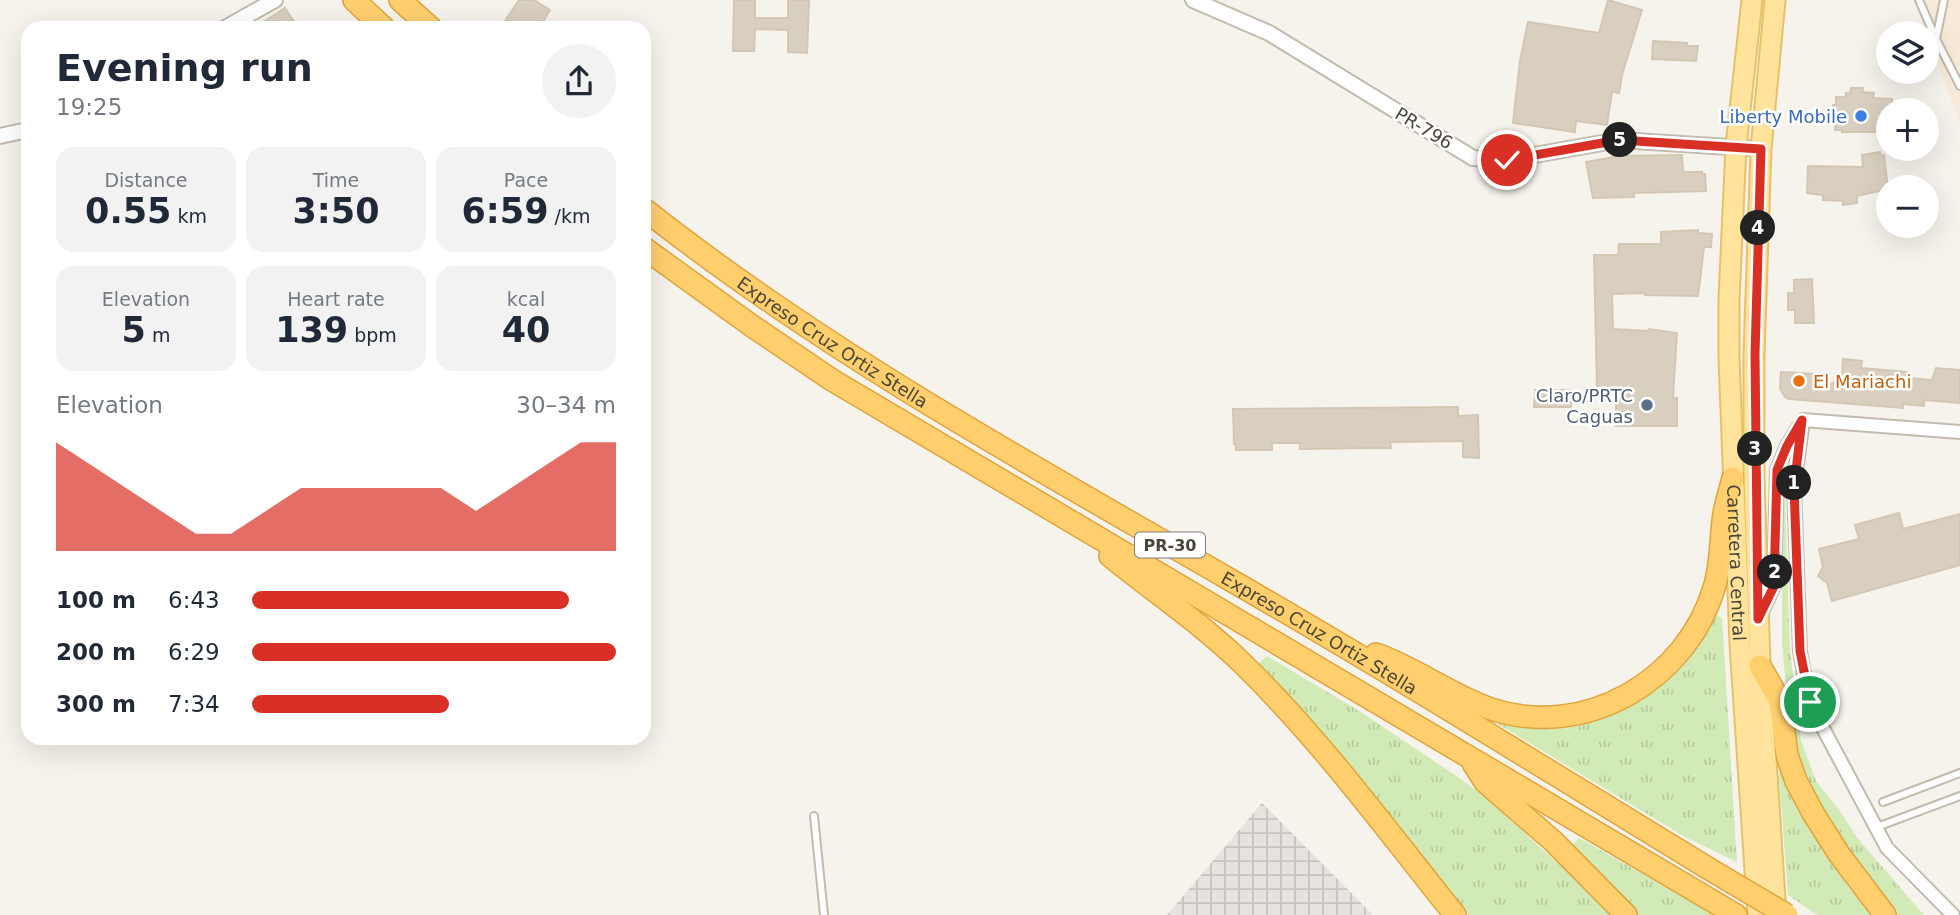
<!DOCTYPE html>
<meta charset="utf-8">
<style>
:root{--surface:#fff;--page:#f2f2f3;--text:#1f2937;--muted:#747a83;--accent:#d93025}
body{margin:0;font-family:"DejaVu Sans",sans-serif;background:var(--page);color:var(--text);height:100vh;display:flex;flex-direction:column;font-size:26px;white-space:nowrap}
*{box-sizing:border-box;margin:0}
p{font-size:23px;color:var(--muted)}
.icon{flex:none;width:38px;height:38px;fill:none;stroke:currentColor;stroke-width:2;stroke-linecap:round;stroke-linejoin:round}
.map{position:relative;flex:1;overflow:hidden}
.details{position:absolute;left:21px;top:21px;width:630px;height:724px;display:flex;flex-direction:column;background:var(--surface);border-radius:21px;box-shadow:0 7px 28px #0002}
.details>*{flex:none}
.controls{position:absolute;left:1876px;top:21px;display:grid;gap:14px}
.controls a{display:grid;place-items:center;width:63px;height:63px;border-radius:50%;background:var(--surface);box-shadow:0 7px 28px #0002;font-size:35px}
.pin{position:absolute;display:grid;place-items:center;width:60px;height:60px;color:#fff;margin:-30px;border:4px solid #fff;border-radius:50%;box-shadow:0 2px 7px #0007}
.km{position:absolute;width:35px;height:35px;margin:-18px;border-radius:50%;background:#222;color:#fff;font-size:19px;line-height:35px;text-align:center}
.round{display:grid;place-items:center;flex:none;width:74px;height:74px;border-radius:37px;background:var(--page)}
.summary{display:flex;align-items:center;justify-content:space-between;height:119px;padding:0 35px}
h1{font-size:38px;font-weight:800;line-height:52px}
.figures{display:grid;grid-template-columns:repeat(3,1fr);gap:10px;height:119px;padding:7px 35px}
.figures div{display:grid;align-content:center;border-radius:18px;background:var(--page);text-align:center}
.figures b{font-size:35px;font-weight:800}
.figures small{font-size:19px;font-weight:400}
.figures p{font-size:19px}
.chart{height:196px;padding:14px 35px}
.chart p{display:flex;justify-content:space-between}
.chart svg{width:100%;height:126px;margin-top:7px;fill:var(--accent);opacity:.7}
ul{padding:0 35px;list-style:none;font-size:23px}
li{display:grid;grid-template-columns:112px 84px 1fr;align-items:center;height:52px}
li i{height:18px;border-radius:9px;background:var(--accent)}
.map>svg:first-child{display:block}
.commercial{fill:#f7ead8}
.industrial{fill:url(#industrial-grid)}
.grass{fill:url(#grass-tufts)}
.building{fill:#d8cfc1;stroke:#d3c7b4;stroke-width:2}
.lines{fill:none;stroke-linecap:round;stroke-linejoin:round}
.service-casing{stroke:#c2bbae;stroke-width:10}
.minor-casing{stroke:#c2bbae;stroke-width:16}
.tertiary-casing{stroke:#c2bbae;stroke-width:18}
.primary-casing{stroke:#e6c16a;stroke-width:23}
.motorway-casing{stroke:#e0a43c;stroke-width:24}
.service{stroke:#fff;stroke-width:6}
.minor{stroke:#fff;stroke-width:12}
.tertiary{stroke:#fff;stroke-width:14}
.primary{stroke:#ffe39c;stroke-width:19}
.motorway{stroke:#ffcf6e;stroke-width:21}
.motorway-bridge-casing{stroke:#e0a43c;stroke-width:24;stroke-linecap:butt}
.motorway-bridge{stroke:#ffcf6e;stroke-width:21}
.route-casing{stroke:#fff;stroke-width:14}
.route{stroke:#d93025;stroke-width:9}
.shop-dot{fill:#3f7fe0;stroke:#fff;stroke-width:2.5}
.food-dot{fill:#e8710a;stroke:#fff;stroke-width:2.5}
.service-dot{fill:#5c6f8a;stroke:#fff;stroke-width:2.5}
.labels{text-anchor:middle;dominant-baseline:central;stroke-width:5;stroke-linejoin:round;paint-order:stroke}
.shield{fill:#fff;stroke:#817c74;stroke-width:2}
.shield-label{font-size:16px;font-weight:bold;fill:#4b4439}
.shop-label{font-size:18px;fill:#366cbe;stroke:#fff;text-anchor:end}
.street-label{font-size:18px;fill:#4b4439;stroke:#fff}
.food-label{font-size:18px;fill:#c56008;stroke:#fff;text-anchor:start}
.service-label{font-size:18px;fill:#4e5e75;stroke:#fff;text-anchor:end}
</style>
<div class="map">
<svg width="1960" height="915" viewBox="0 0 1960 915">
<defs>
<pattern id="industrial-grid" width="8" height="8" patternUnits="userSpaceOnUse" patternTransform="scale(1.75)"><rect width="8" height="8" fill="#e6e2dd"/><path d="M0 4h8M4 0v8" fill="none" stroke="#c7c3be"/></pattern>
<pattern id="grass-tufts" width="24" height="20" patternUnits="userSpaceOnUse" patternTransform="scale(1.75)"><rect width="24" height="20" fill="#d2eab5"/><path d="M3 7l-1-3M5 7V3M7 7l1-3M15 17l-1-3M17 17v-4M19 17l1-3" fill="none" stroke="#b6ca9c"/></pattern>
</defs>
<rect width="100%" height="100%" fill="#f6f3ec"/>
<path class="commercial" d="M1914,0H1960V123L1927,33Z"/>
<path class="industrial" d="M1262,803L1373,915H1167Z"/>
<path class="grass" d="M1784,475L1790,650L1801,741L1816,781L1838,808L1858,839L1924,915H1894L1843,849L1792,750L1782,644V476Z
M1718,616L1722,618L1737,862L1685,837L1493,721C1517,726 1543,730 1568,728C1583,726 1600,719 1614,713C1661,692 1690,662 1714,617Z
M1267,656L1361,712L1452,773L1488,799L1555,861L1565,867L1612,915H1468L1330,744L1258,664Z
M1778,764C1799,820 1834,869 1871,915H1817L1788,895Z
M1579,838L1715,915H1638L1570,848Z"/>
<path class="building" d="M519,0H534L550,10L539,28H516L505,21Z
M734,0H755V18H788V0H809L807,53L788,52V30L755,29L754,51H733Z
M1608,0L1642,10L1622,75L1619,93L1612,92L1607,125L1576,121L1575,132L1513,123L1520,61L1528,22L1599,33Z
M285,8L298,28H254Z
M1653,41L1687,43V46H1698L1696,61L1652,59Z
M1851,88H1863L1862,92L1874,93L1873,98L1892,99V110H1888V132H1842V130H1835L1836,121H1833V105H1836V97H1846V93H1850Z
M1880,152L1881,156L1884,155L1888,189L1857,196V203L1843,205V201L1823,200V195L1807,193L1808,166L1863,167L1862,155Z
M1682,155L1683,172H1702V174H1705L1706,191L1634,193V197L1593,198L1586,162L1619,156Z
M1698,230V233L1712,234L1711,247H1704L1698,296L1645,295V293L1612,294L1613,329L1648,331L1649,329L1677,333L1673,398H1677V426H1616V390L1597,389L1594,255H1618L1619,244H1661V232Z
M1812,279L1814,323H1795V310H1788V293H1794V280Z
M1843,359L1862,361L1861,368L1908,372L1907,378L1932,380L1936,368L1960,370V403L1924,400V406L1903,404V408L1789,399L1785,397L1780,389L1781,372L1817,374L1816,392L1842,378Z
M1535,390H1571V407H1534Z
M1458,407V416L1478,415L1479,458L1463,457V441L1390,442L1391,448H1373L1300,449V443H1272V450H1236V444H1234L1233,409Z
M1899,513L1903,529L1960,514V565L1832,601L1827,583L1818,576L1823,567L1819,549L1859,539L1855,525Z"/>
<g class="lines">
<defs>
<path id="service" d="M1919,0L1936,39L1944,0
M1936,39L1960,86
M1883,802L1960,773
M814,816L824,915
M1877,827L1960,796"/>
<path id="minor" d="M1803,420L1794,487L1800,651L1809,702L1887,848L1953,915
M1803,420L1960,432
M1761,614L1774,586L1777,470L1787,446L1799,426"/>
<path id="tertiary" d="M1193,0L1269,33L1473,158L1507,160L1619,140L1761,149
M225,28L275,0
M0,136L28,130"/>
<g id="primary">
<path id="s1" d="M1752,0L1736,146L1729,299V358L1740,644L1758,915"/>
<path d="M1775,0L1761,149L1754,354V477L1760,666L1776,915"/>
</g>
<g id="motorway">
<path d="M354,0L384,28"/>
<path d="M400,0L431,28"/>
<path id="s2" d="M644,209C825,352 1028,463 1227,578C1389,671 1547,770 1706,867"/>
<path d="M644,248L752,326L832,380L1736,915"/>
<path d="M1110,556C1154,592 1201,623 1242,663C1321,740 1386,829 1455,915"/>
<path d="M1376,654C1416,668 1450,695 1491,709C1585,740 1686,681 1714,588C1722,563 1720,539 1724,514C1726,502 1730,490 1733,478"/>
<path d="M1760,666L1780,701L1787,755L1796,781L1813,813L1839,854L1885,915"/>
<path d="M1473,763L1485,782L1553,841L1626,915"/>
</g>
</defs>
<use href="#service" class="service-casing"/>
<use href="#minor" class="minor-casing"/>
<use href="#tertiary" class="tertiary-casing"/>
<use href="#primary" class="primary-casing"/>
<use href="#motorway" class="motorway-casing"/>
<use href="#service" class="service"/>
<use href="#minor" class="minor"/>
<use href="#tertiary" class="tertiary"/>
<use href="#primary" class="primary"/>
<use href="#motorway" class="motorway"/>
<defs>
<path id="motorway-bridge" d="M1706,867L1787,915"/>
</defs>
<use href="#motorway-bridge" class="motorway-bridge-casing"/>
<use href="#motorway-bridge" class="motorway-bridge"/>
</g>
<g class="lines">
<defs>
<path id="route" d="M1507,160L1619,140L1761,149L1755,354L1758,619L1774,586L1777,470L1787,446L1802,420L1794,487L1800,651L1810,702"/>
</defs>
<use href="#route" class="route-casing"/>
<use href="#route" class="route"/>
</g>
<circle class="shop-dot" cx="1861" cy="116" r="7"/>
<circle class="food-dot" cx="1799" cy="381" r="7"/>
<circle class="service-dot" cx="1647" cy="405" r="7"/>
<g class="labels">
<rect class="shield" x="1135" y="532.5" width="70" height="25" rx="5"/>
<g class="shield-label">
<text x="1170" y="545">PR-30</text>
</g>
<g class="shop-label">
<text x="1847" y="116">Liberty Mobile</text>
</g>
<g class="street-label">
<text transform="translate(1424 128) rotate(31)">PR-796</text>
<text stroke="none"><textPath href="#s2" startOffset="231">Expreso Cruz Ortiz Stella</textPath></text>
<text stroke="none"><textPath href="#s1" startOffset="564">Carretera Central</textPath></text>
<text stroke="none"><textPath href="#s2" startOffset="798">Expreso Cruz Ortiz Stella</textPath></text>
</g>
<g class="food-label">
<text x="1813" y="381">El Mariachi</text>
</g>
<g class="service-label">
<text x="1633" y="395">Claro/PRTC<tspan x="1633" dy="21">Caguas</tspan></text>
</g>
</g>
</svg>
<div class="controls">
<a><svg class="icon" aria-label="layers" viewBox="0 0 24 24"><path d="M12 4l9 5-9 5-9-5zM3 14l9 5 9-5"/></svg></a>
<a>+</a>
<a>−</a>
</div>
<div class="pin" style="left:1810px;top:702px;background:#1e9e55"><svg class="icon" aria-label="arrive" viewBox="0 0 24 24"><path d="M6 21V4h12l-3 4 3 4H6"/></svg></div>
<div class="pin" style="left:1507px;top:160px;background:#d93025"><svg class="icon" aria-label="check" viewBox="0 0 24 24"><path d="M5 12l5 5 9-10"/></svg></div>
<b class="km" style="left:1794px;top:483px">1</b>
<b class="km" style="left:1775px;top:572px">2</b>
<b class="km" style="left:1755px;top:449px">3</b>
<b class="km" style="left:1758px;top:228px">4</b>
<b class="km" style="left:1620px;top:140px">5</b>
<section class="details">
<div class="summary"><div><h1>Evening run</h1><p>19:25</p></div><a class="round"><svg class="icon" aria-label="share" viewBox="0 0 24 24"><path d="M12 15V3M7 8l5-5 5 5M5 13v7h14v-7"/></svg></a></div>
<div class="figures">
<div><p>Distance</p><b>0.55<small> km</small></b></div>
<div><p>Time</p><b>3:50</b></div>
<div><p>Pace</p><b>6:59<small> /km</small></b></div>
</div>
<div class="figures">
<div><p>Elevation</p><b>5<small> m</small></b></div>
<div><p>Heart rate</p><b>139<small> bpm</small></b></div>
<div><p>kcal</p><b>40</b></div>
</div>
<div class="chart"><p><span>Elevation</span>30–34 m</p>
<svg viewBox="0 0 160 44" preserveAspectRatio="none"><path d="M0 44V6L10 14L20 22L30 30L40 38L50 38L60 30L70 22L80 22L90 22L100 22L110 22L120 30L130 22L140 14L150 6L160 6V44z"/></svg>
</div>
<ul>
<li><b>100 m</b>6:43<i style="width:87%"></i></li>
<li><b>200 m</b>6:29<i style="width:100%"></i></li>
<li><b>300 m</b>7:34<i style="width:54%"></i></li>
</ul>
</section>
</div>
